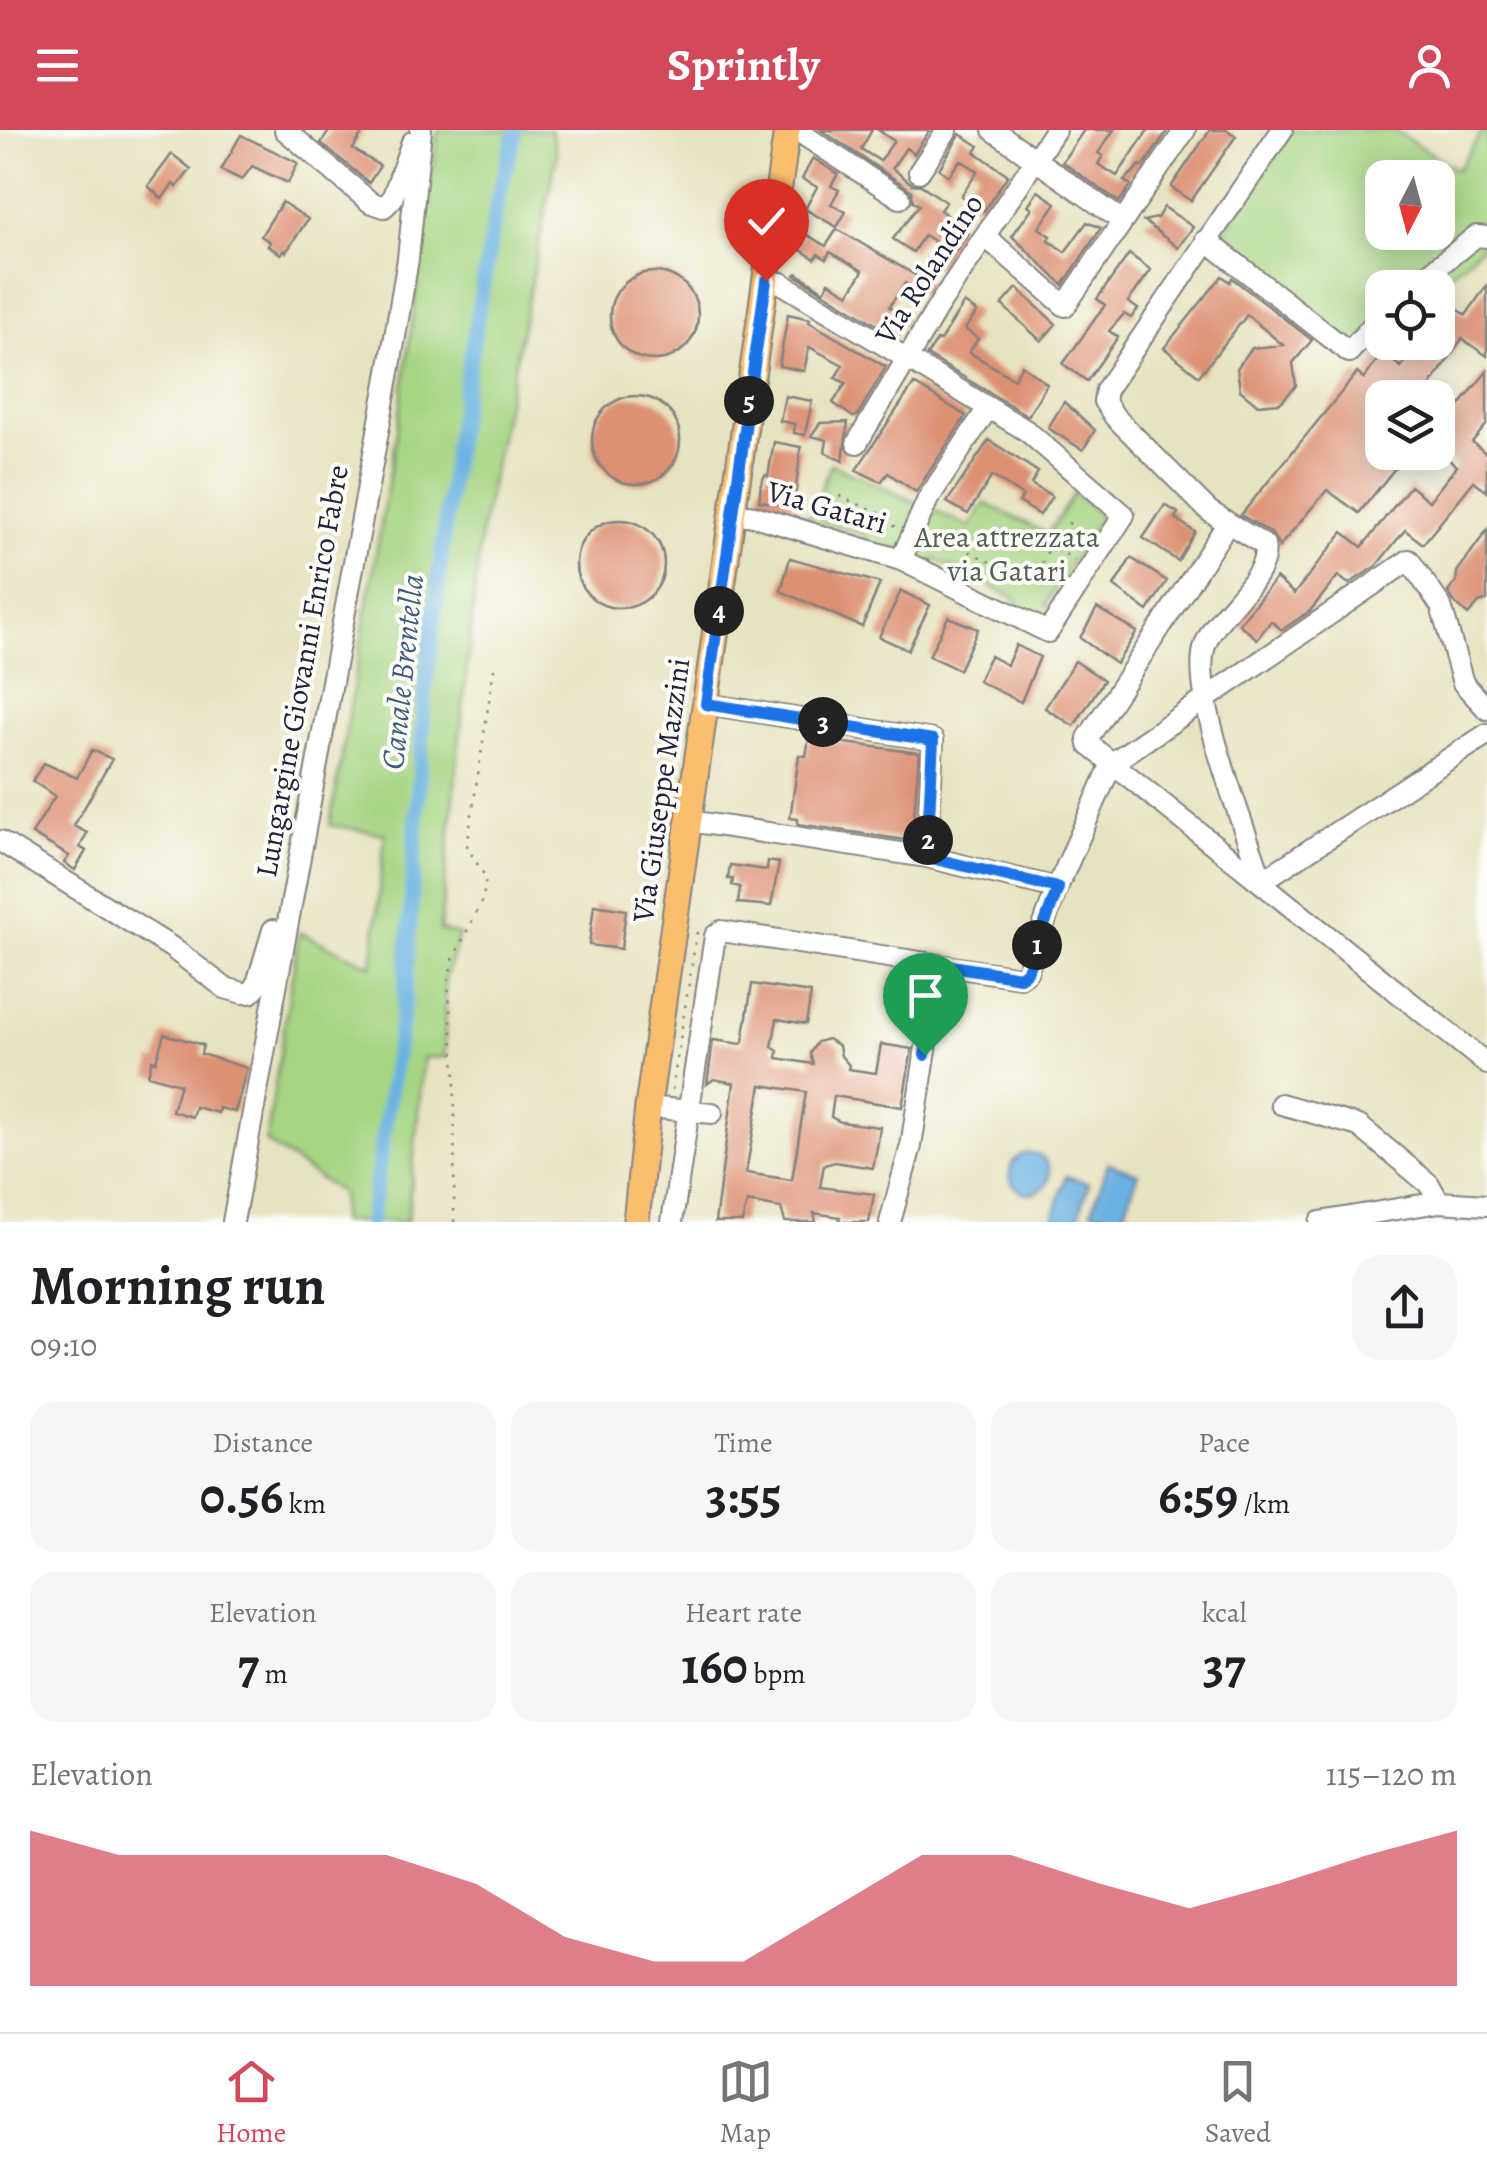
<!DOCTYPE html>
<meta charset="utf-8">
<style>
:root{--surface:#fff;--page:#f6f6f6;--text:#202124;--muted:#757577;--line:#e0e0e0;--accent:#d1495b}
body{margin:0;font-family:Alegreya,serif;background:var(--page);color:var(--text);height:100vh;display:flex;flex-direction:column;font-size:38px;white-space:nowrap}
*{box-sizing:border-box;margin:0}
p{font-size:32px;color:var(--muted)}
.icon{flex:none;width:55px;height:55px;fill:none;stroke:currentColor;stroke-width:2;stroke-linecap:round;stroke-linejoin:round}
.map{position:relative;height:1092px;overflow:hidden}
.side{display:flex;flex-direction:column;background:var(--surface);flex:1}
.side>*{flex:none}
.needle{width:65px;rotate:186deg}
.tools{position:absolute;left:1365px;top:30px;display:grid;gap:20px}
.tools a{display:grid;place-items:center;width:90px;height:90px;border-radius:20px;background:var(--surface);box-shadow:0 5px 25px #0003;font-size:50px}
.pin{position:absolute;display:grid;place-items:center;width:85px;height:85px;color:#fff;margin:-102px -42px;border-radius:50% 50% 50% 0;rotate:-45deg;box-shadow:0 0 10px #0007}
.pin .icon{rotate:45deg}
.km{position:absolute;width:50px;height:50px;margin:-25px;border-radius:50%;background:#222;color:#fff;font-size:28px;line-height:50px;text-align:center}
.round{display:grid;place-items:center;flex:none;width:105px;height:105px;border-radius:30px;background:var(--page)}
.headline{display:flex;align-items:center;justify-content:space-between;height:170px;padding:0 30px}
h1{font-size:55px;font-weight:700;line-height:75px}
.stats{display:grid;grid-template-columns:repeat(3,1fr);gap:15px;height:170px;padding:10px 30px}
.stats div{display:grid;align-content:center;border-radius:25px;background:var(--page);text-align:center}
.stats b{font-size:50px;font-weight:700}
.stats small{font-size:28px;font-weight:400}
.stats p{font-size:28px}
.chart{height:280px;padding:20px 30px}
.chart p{display:flex;justify-content:space-between}
.chart svg{width:100%;height:180px;margin-top:10px;fill:var(--accent);opacity:.7}
header{display:flex;justify-content:space-between;align-items:center;height:130px;padding:0 30px;background:var(--accent);color:#fff;font-size:45px;font-weight:700}
.tabs{display:flex;justify-content:space-around;align-items:center;height:140px;border-top:2px solid var(--line);background:var(--surface);font-size:28px;color:var(--muted)}
.tabs a{display:grid;justify-items:center;gap:5px}
.tabs .selected{color:var(--accent)}
.map>svg:first-child{display:block}
.green{fill:#a6d482;stroke:#647b5e;stroke-width:2.5;fill-rule:evenodd}
.water{fill:#6ab2e2;stroke:#466a8e;stroke-width:2.5}
.lines{fill:none;stroke-linecap:round;stroke-linejoin:round}
.canal{stroke:#6ab2e2;stroke-width:15}
.building{fill:#dd9073;fill-rule:evenodd}
.minor-casing{stroke:#84827e;stroke-width:24}
.major-casing{stroke:#84827e;stroke-width:29}
.path{stroke:#84827e;stroke-width:2.5;stroke-dasharray:2.5 8;stroke-linecap:butt}
.minor{stroke:#fff;stroke-width:20}
.major{stroke:#fbbd6e;stroke-width:25}
.route-casing{stroke:#fff;stroke-width:20}
.route{stroke:#1a73e8;stroke-width:12}
.labels{text-anchor:middle;dominant-baseline:central;stroke-width:8;stroke-linejoin:round;paint-order:stroke}
.street-label{font-size:30px;fill:#22223b;stroke:#fdfcf7}
.park-label{font-size:30px;fill:#506054;stroke:#fdfcf7}
.water-label{font-size:32px;font-style:italic;fill:#3f5c7e;stroke:#fdfcf7}
</style>
<header><svg class="icon" aria-label="menu" viewBox="0 0 24 24"><path d="M4 6h16M4 12h16M4 18h16"/></svg>Sprintly<svg class="icon" aria-label="person" viewBox="0 0 24 24"><circle cx="12" cy="8" r="4"/><path d="M4 21q1-7 8-7t8 7"/></svg></header>
<div class="map">
<svg width="1487" height="1092" viewBox="0 0 1487 1092">
<rect width="100%" height="100%" fill="#fdfcf7"/>
<filter id="ink" filterUnits="userSpaceOnUse"><feTurbulence type="fractalNoise" baseFrequency=".01" numOctaves="2"/><feDisplacementMap in="SourceGraphic" scale="20" xChannelSelector="R" yChannelSelector="G"/><feConvolveMatrix kernelMatrix="1 2 1 2 8 2 1 2 1" color-interpolation-filters="sRGB"/></filter>
<filter id="wash" filterUnits="userSpaceOnUse"><feTurbulence type="fractalNoise" baseFrequency=".0048" numOctaves="4" result="noise"/><feDisplacementMap in="SourceGraphic" scale="40" xChannelSelector="R" yChannelSelector="G"/><feGaussianBlur stdDeviation="2.25" result="paint"/><feColorMatrix in="noise" values="0 0 0 0 0 0 0 0 0 0 0 0 0 0 0 0 0 1.4 0 .05"/><feComposite in="paint" operator="in"/></filter>
<g filter="url(#wash)">
<rect width="100%" height="100%" fill="#e7e2c0"/>
<path class="green" d="M438,0H551L557,24L481,402L440,800L459,805L445,849V928L424,927L407,1092H340L341,1063L266,1013L299,802L372,836L385,704L330,695L399,288Z
M1292,0H1394L1457,40L1483,0H1487V118L1483,115L1436,157L1382,158V207L1360,228L1217,113ZM1382,48H1438V102H1382Z
M831,334L970,397L985,373L1048,404L1074,363L1101,386L1046,474L1053,479L1045,493L1015,478L1018,470L934,429L929,438L863,412L865,405L824,392L821,400L767,385L769,379L809,387Z"/>
<path class="water" d="M1010 1043a20 20 0 1 1 40 0a20 20 0 1 1-40 0Z
M1108,1033L1138,1043L1122,1090L1092,1081Z
M1066,1046L1089,1053L1077,1092H1052Z"/>
<g class="lines">
<path class="canal" d="M370,1092L405,866L425,561L455,314L498,68L516,0"/>
</g>
<g id="blocks">
<path class="building" d="M330,0H364L353,19L380,36L369,53L321,13Z
M821,0H872L861,19L880,31L894,11L878,0H930L914,24L906,18L892,38L912,54L921,55L946,72L940,80L968,103L942,141L931,134L943,117L924,105L913,122L893,109L919,75L913,71L912,61Z
M1084,0H1114L1098,23L1103,26L1098,34L1117,46L1148,0H1168L1143,37L1140,35L1124,51L1131,55L1119,72L1062,32Z
M1210,0H1227L1236,6L1191,71L1171,57Z
M960,4L979,16L975,22L1008,45L984,81L961,66L978,41L960,30L949,46L939,39Z
M241,5L298,33L288,53L252,36L242,50L221,40Z
M172,24L191,39L177,57L173,54L162,69L148,56Z
M813,28L838,44L831,56L839,60L831,74L846,82L837,97L805,79L817,57L802,49Z
M1038,61L1056,73L1039,98L1051,106L1048,110L1065,122L1087,92L1101,98L1063,155L1012,106L1032,78L1028,75Z
M282,72L308,89L286,122L284,120L281,124L268,116L270,112L261,106Z
M1164,77L1193,97L1178,118L1144,91L1157,88Z
M837,99L932,155L925,167L905,153L889,177L906,188L895,206L795,145L797,143L824,161L829,152L849,164L863,141L830,122L826,129L818,124L815,129L796,117L804,103L826,116Z
M1129,124L1151,140L1128,172L1138,179L1131,188L1124,184L1109,201L1118,207L1087,251L1063,234L1105,175L1097,169Z
M610 186a44 44 0 1 1 88 0a44 44 0 1 1-88 0Z
M1222,146L1230,152L1232,148L1312,210L1293,233L1296,256L1280,273L1258,275L1240,260L1237,238L1252,218L1283,215L1247,185L1199,246L1164,218Z
M1487,155V226L1462,209L1422,268H1382V322H1408L1359,383L1327,360L1279,417L1272,404L1241,385L1357,243L1364,249L1382,223L1401,237L1418,212H1438V184L1446,171L1466,185Z
M1017,158L1056,194L1041,211L1002,175Z
M964,173L977,182L965,199L978,209L969,222L1014,249L1022,235L1047,254L1028,286L927,225L937,210L940,211Z
M788,184L810,189L809,192L886,237L857,286L853,287L833,273L846,253L835,248L843,235L809,217L804,241L779,236Z
M1487,241V294L1472,312L1487,324V361L1474,351L1423,414L1405,400L1376,436L1349,454L1338,446L1310,481L1282,500L1271,491L1257,509L1239,494L1276,448L1294,464L1343,402L1362,417L1410,356L1429,371L1457,336L1438,321V303Z
M914,254L966,286L916,362L888,343L881,352L856,340Z
M592 310a44 44 0 1 1 88 0a44 44 0 1 1-88 0Z
M785,266L812,271L805,305L794,303L795,294L780,291Z
M1064,272L1095,300L1083,320L1048,298Z
M848,292L843,331L825,322L827,310L811,306L820,293Z
M989,310L1038,342L1031,354L1052,366L1040,385L1019,372L1023,366L992,346L968,384L947,372Z
M774,312L801,317L794,376L759,371L761,354L765,345L768,346Z
M1165,375L1178,383L1175,388L1195,402L1178,431L1143,408Z
M576 434a44 44 0 1 1 88 0a44 44 0 1 1-88 0Z
M1487,400V470L1479,473L1468,485L1455,473L1448,462L1456,452L1457,442Z
M790,428L880,453L862,497L781,461Z
M1131,428L1167,451L1148,481L1114,456Z
M901,461L930,475L908,520L879,507Z
M1097,478L1137,502L1116,534L1080,508Z
M948,487L978,499L959,540L929,526Z
M1016,515L1040,527L1021,572L978,551L990,526L1007,535Z
M1075,531L1104,550L1074,596L1045,578Z
M809,608L919,623L912,711L798,694V689L790,688L799,625L806,626Z
M92,620L112,629L74,696L87,703L80,717L86,721L75,740L64,733L69,726L32,704L55,666L32,651L44,633L77,648Z
M768,731L779,733L771,776L738,773L740,757L732,755L733,749H728L730,735L767,740Z
M594,775L626,780L621,819L589,815Z
M752,854L811,863L806,894L777,889L772,917L778,921L777,928L813,934L810,923L817,912L828,909L839,916L841,926L849,935L848,939L876,943L881,914L912,919L902,977L834,966L831,987L841,992L880,997L878,1012L873,1038L835,1032L824,1035L820,1057L874,1064L869,1092H839L840,1087L814,1083L816,1092H785L781,1078L747,1072L742,1092H715L734,953L714,949L707,954L713,910L741,914L743,912ZM761,955L806,962L792,1050L746,1043Z
M164,904L203,915L201,924L247,938L235,982L219,978L218,983L195,977L192,987L172,981L180,954L148,945L152,930L156,931Z"/>
</g>
</g>
<g filter="url(#ink)">
<use href="#blocks" fill-opacity="0" stroke="#84827e" stroke-width="2.5"/>
<g class="lines">
<defs>
<path id="minor" d="M285,0L370,72L384,77L392,69L412,12
M796,0L900,68
M993,0L1121,90
M1282,0L1106,260L1104,271L1115,287L1209,381L1264,415C1272,449 1212,484 1204,519C1192,569 1245,698 1262,751L1487,604
M919,42L947,0
M985,106L1065,176L1185,0
M1206,110L1349,222L1382,185
M1411,158L1476,106L1487,107
M857,313L939,175L1055,0
M733,383L754,386L901,430L1048,502L1124,385L1027,301L781,153L766,151
M1228,393L1088,608L1089,615L1112,633L1409,430L1441,476L1463,553L1487,579
M901,430L928,369L988,278
M706,574L933,610L927,727
M689,691L927,727L1057,758
M0,711L171,817L225,858L243,863H250L256,857L273,800
M1281,974L1359,996L1429,1054L1439,1072
M648,977L712,983
M233,1092L390,236L408,129L421,0
M672,1092L715,806L721,801L939,835
M890,1092L911,1016L939,835L1020,847L1027,842L1057,758L1112,633L1487,934
M1320,1092L1439,1072L1487,1075"/>
<path id="major" d="M636,1092L648,977L787,0"/>
</defs>
<use href="#minor" class="minor-casing"/>
<use href="#major" class="major-casing"/>
<path class="path" d="M839,366L886,386L897,399
M930,410L945,409L1033,454L1050,416L1054,419L1070,392
M1056,419L1075,430
M672,960L697,802L695,795
M454,1092L455,939L448,852L453,829L483,769L486,748L467,717L494,538"/>
<use href="#minor" class="minor"/>
<use href="#major" class="major"/>
</g>
</g>
<g class="lines" filter="url(#ink)">
<defs>
<path id="route" d="M766,151L706,574L933,610L927,727L1058,758L1027,842L1020,847L939,834L925,925"/>
</defs>
<use href="#route" class="route-casing"/>
<use href="#route" class="route"/>
</g>
<g class="labels">
<g class="street-label">
<text transform="translate(929 139) rotate(-57)">Via Rolandino</text>
<text transform="translate(827 377) rotate(16)">Via Gatari</text>
<text transform="translate(302 541) rotate(-80)">Lungargine Giovanni Enrico Fabre</text>
<text transform="translate(661 660) rotate(-82)">Via Giuseppe Mazzini</text>
</g>
<g class="park-label">
<text x="1007" y="407">Area attrezzata<tspan x="1007" dy="34">via Gatari</tspan></text>
</g>
<g class="water-label">
<text transform="translate(402 542) rotate(-84)">Canale Brentella</text>
</g>
</g>
</svg>
<div class="tools">
<a><svg class="needle" viewBox="-14 -14 28 28"><path d="M0-13l5 13h-10z" fill="#e53935"/><path d="M0 13l5-13h-10z" fill="#757577"/></svg></a>
<a><svg class="icon" aria-label="locate" viewBox="0 0 24 24"><circle cx="12" cy="12" r="6"/><path d="M12 2v4M12 18v4M2 12h4M18 12h4"/></svg></a>
<a><svg class="icon" aria-label="layers" viewBox="0 0 24 24"><path d="M12 4l9 5-9 5-9-5zM3 14l9 5 9-5"/></svg></a>
</div>
<div class="pin" style="left:925px;top:925px;background:#1e9e55"><svg class="icon" aria-label="arrive" viewBox="0 0 24 24"><path d="M6 21V4h12l-3 4 3 4H6"/></svg></div>
<div class="pin" style="left:766px;top:151px;background:#d93025"><svg class="icon" aria-label="check" viewBox="0 0 24 24"><path d="M5 12l5 5 9-10"/></svg></div>
<b class="km" style="left:1037px;top:815px">1</b>
<b class="km" style="left:928px;top:710px">2</b>
<b class="km" style="left:823px;top:592px">3</b>
<b class="km" style="left:719px;top:481px">4</b>
<b class="km" style="left:749px;top:271px">5</b>
</div>
<section class="side">
<div class="headline"><div><h1>Morning run</h1><p>09:10</p></div><a class="round"><svg class="icon" aria-label="share" viewBox="0 0 24 24"><path d="M12 15V3M7 8l5-5 5 5M5 13v7h14v-7"/></svg></a></div>
<div class="stats">
<div><p>Distance</p><b>0.56<small> km</small></b></div>
<div><p>Time</p><b>3:55</b></div>
<div><p>Pace</p><b>6:59<small> /km</small></b></div>
</div>
<div class="stats">
<div><p>Elevation</p><b>7<small> m</small></b></div>
<div><p>Heart rate</p><b>160<small> bpm</small></b></div>
<div><p>kcal</p><b>37</b></div>
</div>
<div class="chart"><p><span>Elevation</span>115–120 m</p>
<svg viewBox="0 0 160 44" preserveAspectRatio="none"><path d="M0 44V6L10 12L20 12L30 12L40 12L50 19L60 32L70 38L80 38L90 25L100 12L110 12L120 19L130 25L140 19L150 12L160 6V44z"/></svg>
</div>
</section>
<nav class="tabs">
<a class="selected"><svg class="icon" aria-label="home" viewBox="0 0 24 24"><path d="M3 11l9-7 9 7M6 9v11h12V9"/></svg>Home</a>
<a><svg class="icon" aria-label="map" viewBox="0 0 24 24"><path d="M3 6l6-2 6 2 6-2v14l-6 2-6-2-6 2zM9 4v14M15 6v14"/></svg>Map</a>
<a><svg class="icon" aria-label="saved" viewBox="0 0 24 24"><path d="M7 4h10v16l-5-4-5 4z"/></svg>Saved</a>
</nav>
